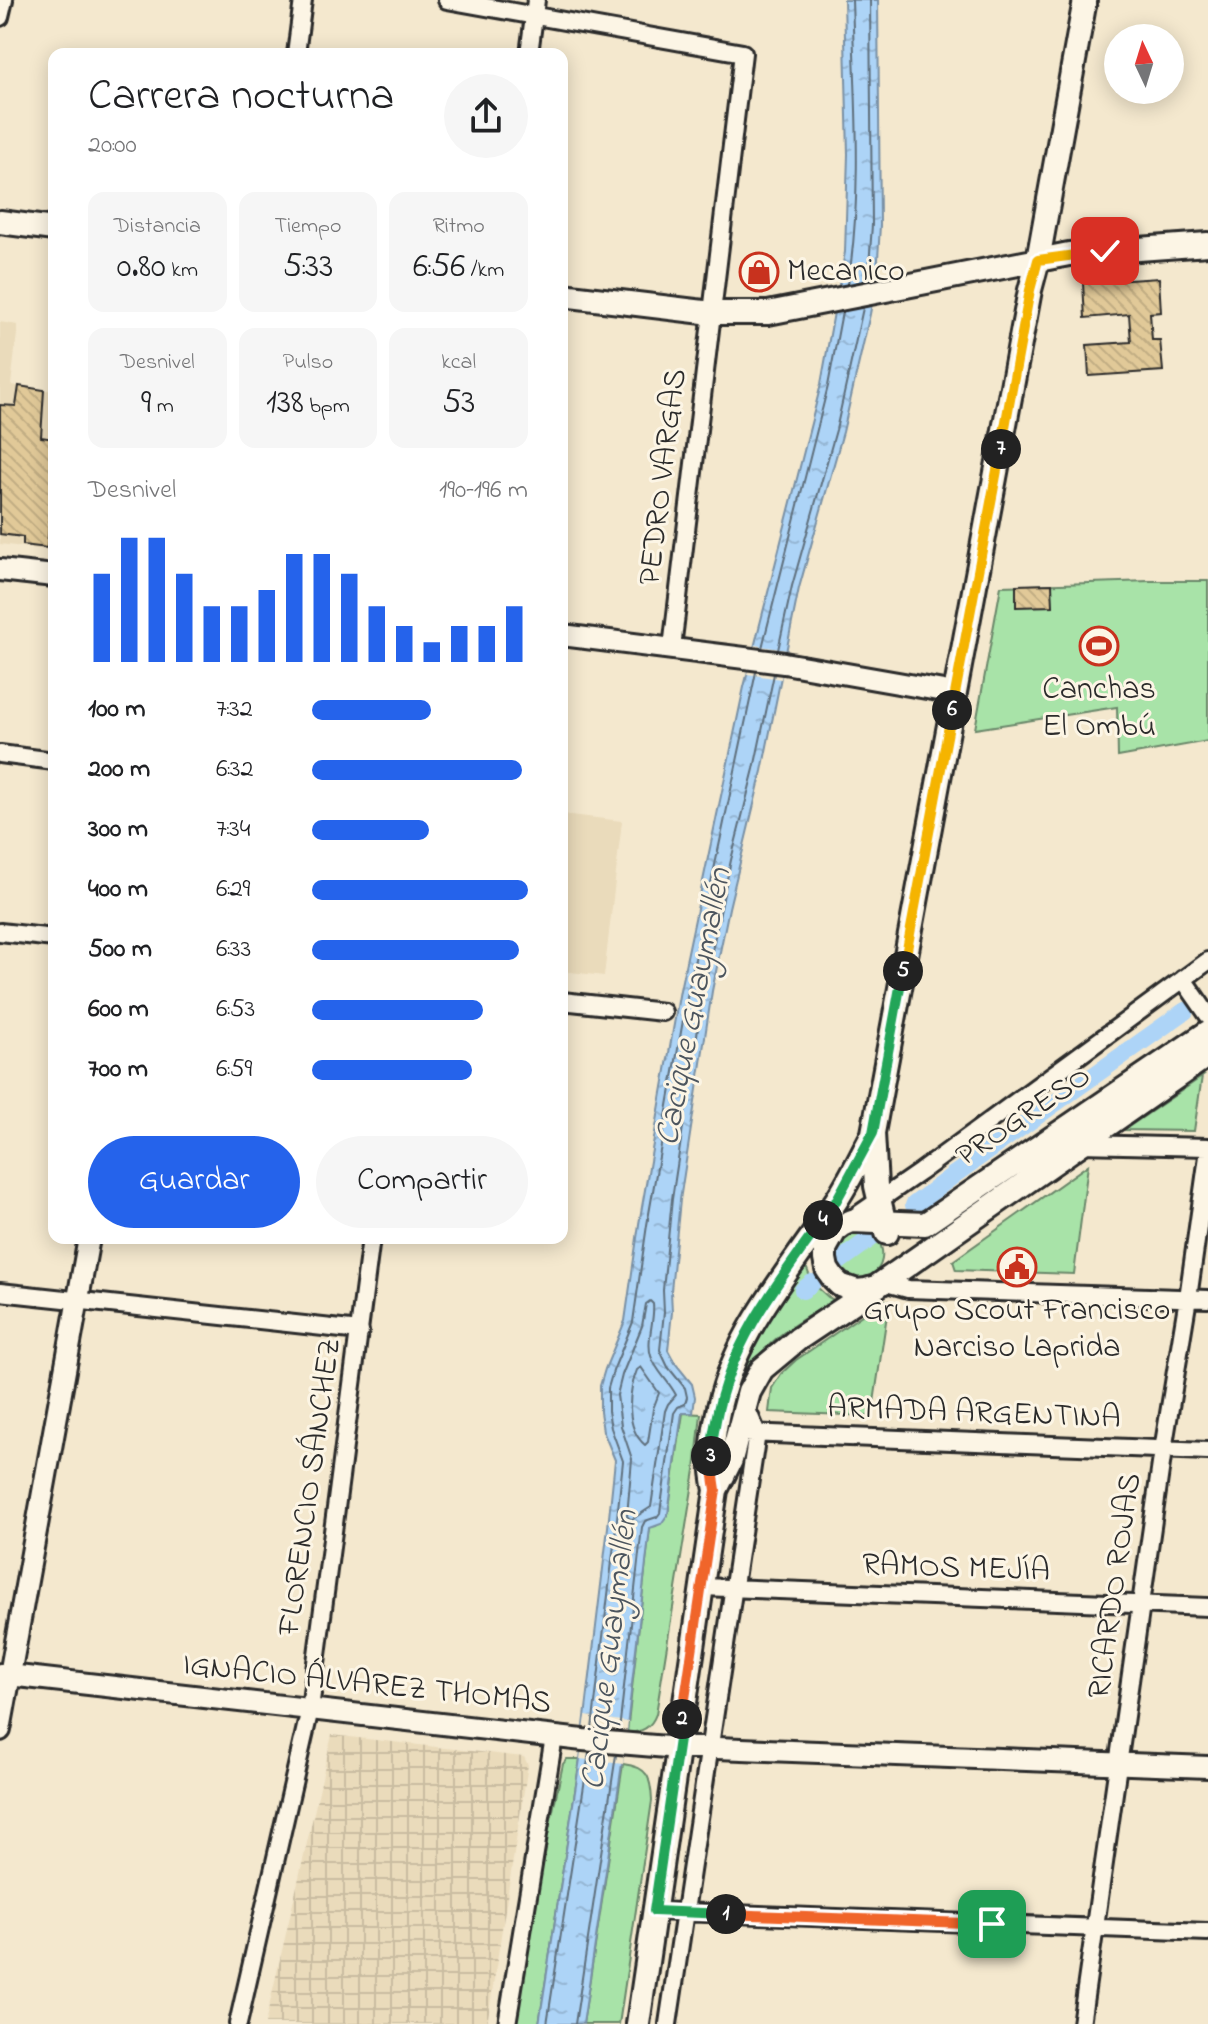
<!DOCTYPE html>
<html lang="es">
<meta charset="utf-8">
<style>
:root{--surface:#fff;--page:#f6f6f6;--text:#202124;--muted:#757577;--accent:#2563eb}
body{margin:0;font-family:"Indie Flower",sans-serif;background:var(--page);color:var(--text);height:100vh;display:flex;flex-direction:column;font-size:30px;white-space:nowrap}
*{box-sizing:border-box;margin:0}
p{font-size:26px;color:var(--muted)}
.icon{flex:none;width:44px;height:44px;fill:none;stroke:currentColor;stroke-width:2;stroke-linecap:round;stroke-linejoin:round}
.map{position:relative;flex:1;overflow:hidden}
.panel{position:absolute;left:48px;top:48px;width:520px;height:1196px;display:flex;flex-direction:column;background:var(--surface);border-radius:16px;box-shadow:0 4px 20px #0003}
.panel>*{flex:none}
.needle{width:52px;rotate:356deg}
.tools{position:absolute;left:1104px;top:24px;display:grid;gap:16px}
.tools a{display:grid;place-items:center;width:80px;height:80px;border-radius:50%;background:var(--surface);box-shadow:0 4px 20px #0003;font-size:40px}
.pin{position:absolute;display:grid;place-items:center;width:68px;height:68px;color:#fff;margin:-34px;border-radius:16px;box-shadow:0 4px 12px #0006}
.km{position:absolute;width:40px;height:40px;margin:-20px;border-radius:50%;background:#222;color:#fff;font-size:22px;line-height:40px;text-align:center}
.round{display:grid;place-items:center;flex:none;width:84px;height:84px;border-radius:42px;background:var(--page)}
.head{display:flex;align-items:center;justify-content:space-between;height:136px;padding:0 40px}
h1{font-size:44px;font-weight:600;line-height:60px}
.metrics{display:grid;grid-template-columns:repeat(3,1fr);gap:12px;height:136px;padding:8px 40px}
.metrics div{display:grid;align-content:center;border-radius:16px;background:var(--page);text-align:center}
.metrics b{font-size:34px;font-weight:600}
.metrics small{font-size:22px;font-weight:400}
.metrics p{font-size:22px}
.chart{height:224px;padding:16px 40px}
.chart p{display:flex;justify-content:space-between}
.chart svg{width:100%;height:144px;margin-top:8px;stroke:var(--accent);stroke-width:6}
.action{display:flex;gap:16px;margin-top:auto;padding:16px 40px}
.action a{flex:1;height:92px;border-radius:48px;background:var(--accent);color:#fff;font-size:32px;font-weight:600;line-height:92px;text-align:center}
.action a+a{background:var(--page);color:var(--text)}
ul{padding:0 40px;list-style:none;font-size:26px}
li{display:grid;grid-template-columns:128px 96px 1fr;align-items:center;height:60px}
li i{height:20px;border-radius:10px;background:var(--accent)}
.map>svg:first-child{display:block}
.built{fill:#eadbbb}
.industrial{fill:url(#industrial-grid)}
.green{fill:#a8e3a8;stroke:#6a876a;stroke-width:2}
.water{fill:url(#water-ripples);stroke:#7990a5;stroke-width:2}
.pier{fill:#f4e8ce}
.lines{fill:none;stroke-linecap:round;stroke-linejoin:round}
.shore{stroke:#5f6f7d;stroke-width:2}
.canal{stroke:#add4f7;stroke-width:18}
.building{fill:url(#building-back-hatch);stroke:#2b2b2b;stroke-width:2}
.minor-casing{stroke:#2b2b2b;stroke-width:22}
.tertiary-casing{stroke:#2b2b2b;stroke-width:26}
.secondary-casing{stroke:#2b2b2b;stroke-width:28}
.minor{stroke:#fcf5e5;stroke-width:16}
.tertiary{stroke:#fcf5e5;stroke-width:20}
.secondary{stroke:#fcf5e5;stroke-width:22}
.split-1-casing{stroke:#fff;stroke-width:16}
.split-2-casing{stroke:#fff;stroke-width:16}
.split-3-casing{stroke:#fff;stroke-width:16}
.split-4-casing{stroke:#fff;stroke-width:16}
.split-5-casing{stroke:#fff;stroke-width:16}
.split-6-casing{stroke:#fff;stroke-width:16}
.split-7-casing{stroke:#fff;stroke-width:16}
.split-8-casing{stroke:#fff;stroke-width:16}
.split-1{stroke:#f0652b;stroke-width:10}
.split-2{stroke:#22a559;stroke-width:10}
.split-3{stroke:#f0652b;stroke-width:10}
.split-4{stroke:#22a559;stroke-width:10}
.split-5{stroke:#22a559;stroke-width:10}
.split-6{stroke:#f5b400;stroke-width:10}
.split-7{stroke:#f5b400;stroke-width:10}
.split-8{stroke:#f5b400;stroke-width:10}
.labels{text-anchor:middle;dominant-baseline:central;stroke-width:6;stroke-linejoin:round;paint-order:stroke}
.poi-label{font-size:32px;fill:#2b2b2b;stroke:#fcf5e5}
.street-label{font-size:32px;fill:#2b2b2b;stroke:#fcf5e5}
.water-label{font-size:34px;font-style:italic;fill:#4c555e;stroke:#fcf5e5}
</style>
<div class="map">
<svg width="1208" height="2024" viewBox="0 0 1208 2024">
<defs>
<pattern id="industrial-grid" width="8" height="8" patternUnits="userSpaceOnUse" patternTransform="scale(2)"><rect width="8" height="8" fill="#eadbbb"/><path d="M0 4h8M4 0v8" fill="none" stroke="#c9bca1"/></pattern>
<pattern id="water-ripples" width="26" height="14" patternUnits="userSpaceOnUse" patternTransform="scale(2)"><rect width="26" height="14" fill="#add4f7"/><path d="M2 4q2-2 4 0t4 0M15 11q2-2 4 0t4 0" fill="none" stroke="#95b6d4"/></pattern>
<pattern id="building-back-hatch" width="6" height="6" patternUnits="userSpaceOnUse" patternTransform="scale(2)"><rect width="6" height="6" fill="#e1c998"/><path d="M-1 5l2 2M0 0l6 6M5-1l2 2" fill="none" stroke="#c1ad83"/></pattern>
</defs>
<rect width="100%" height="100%" fill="#f4e8ce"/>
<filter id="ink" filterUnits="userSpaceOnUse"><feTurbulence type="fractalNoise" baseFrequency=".0125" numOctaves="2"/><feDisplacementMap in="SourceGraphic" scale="16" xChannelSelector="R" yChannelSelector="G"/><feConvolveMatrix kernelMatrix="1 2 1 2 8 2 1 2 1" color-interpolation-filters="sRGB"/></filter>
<g filter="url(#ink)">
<path class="built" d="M0,322L18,325L11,385L54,391V472L47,550L0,544Z
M562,814L622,821L604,976L562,971Z"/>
<path class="industrial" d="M332,1735L524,1757L528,1765L487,2024H265Z"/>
<path class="green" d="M1150,581H1208V741L1118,757L1117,707L975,729L1001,586Z
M1202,1076L1194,1131L1124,1130L1203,1076Z
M1088,1165L1074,1274L956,1270L953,1261Z
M848,1231L870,1232L834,1259L835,1246Z
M878,1239C894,1269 862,1292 838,1269Z
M804,1269H807L810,1277L799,1287L806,1293L816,1286L828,1297L834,1300V1302C790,1324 746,1354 733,1403L728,1402L747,1353L777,1306Z
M884,1300L889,1301L872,1416L769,1412L772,1388L781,1374L796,1360Z
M683,1413L701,1414L695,1470L656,1714C651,1728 642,1732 627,1733L650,1527L656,1526L668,1514Z
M567,1759H580L539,2024H515L547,1838L563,1764Z
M623,1764C648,1767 651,1777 652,1801L620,2018L619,2024H583Z"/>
<path class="water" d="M844,0H878L880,225L877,276L870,314L843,432L799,588L762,771L729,908L712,991L680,1200L671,1291L672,1312L668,1350L675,1363L692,1384L695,1397L693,1413H682L668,1514L661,1524L650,1528L625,1744L583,2024H539L580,1759L608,1527L615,1460L603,1431L600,1412V1386L605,1369L625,1321L639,1224L680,990L744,687L821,384L845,252L848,154Z"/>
<path class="pier" d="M755,645L787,650L781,679L747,674Z
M586,1716L628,1722L623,1764L580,1759Z"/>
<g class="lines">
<path class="shore" d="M868,280L872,225L870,0
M848,284C863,191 855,94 852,0
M762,648L828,386L842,312
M778,650L792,586L836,430L863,308
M650,1301L653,1304C655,1320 646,1340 651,1356C656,1371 669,1381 676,1395L668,1404L665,1411L651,1507L631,1520L627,1516L632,1459L621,1426L617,1395L622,1375L642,1326L646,1304Z
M641,1367L659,1393L653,1409L648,1442L645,1445C625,1428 628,1393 637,1370Z
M592,1729L616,1528L623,1461L611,1428L608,1411V1388L613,1371L633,1322L647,1225L688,992L756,672
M619,1731L642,1527L645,1521L657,1517L660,1513L674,1413L678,1407L685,1404L687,1397L685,1388L668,1367L660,1350L664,1312L663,1290L672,1199L704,989L731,860L754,769L774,674
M547,2024L589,1753
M575,2024L616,1755"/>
<path class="canal" d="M914,1205L955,1174L1185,1011
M837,1263L871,1238
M803,1290L812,1283"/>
</g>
<path class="building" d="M1159,278L1161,312L1150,313L1152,340H1160L1163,371L1089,376L1087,345L1131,342L1129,314L1085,318L1083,283Z
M19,386L44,390L41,437L54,439V472L47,548L23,545V537L0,534V405L16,406Z
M1052,584L1053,606L1016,607V585Z"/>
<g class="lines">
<defs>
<path id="minor" d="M447,0L743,53L672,648
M0,17L4,0
M296,54L303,0
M529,54L536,0
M0,754L54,761
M0,932L54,938
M1183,979L1208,1015
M562,1001L663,1012
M1081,1144L1208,1147
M846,1223L920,1172L1208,961
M883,1282L908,1289L1208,1299
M0,1292L360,1331
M748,1433L1208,1451
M702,1587L1208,1607
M654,1911L1208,1932
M238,2024L310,1709L371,1238
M507,2024L554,1737
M668,2024L757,1433L745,1405
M1081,2024L1163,1450L1188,1298L1208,1156"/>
<path id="tertiary" d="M0,570L54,576
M562,635L784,663L955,693
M0,1674L583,1740L679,1748H717L1208,1767
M0,1730L89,1238"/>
<path id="secondary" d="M0,222L54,229
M562,295L712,313H768L1069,254L1208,244
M1208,1032L925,1224L852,1221L843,1225L835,1231L825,1249V1259L827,1269L833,1278L840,1285L857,1291L866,1290L876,1287L1208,1055
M887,1233L876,1186L873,1133L1030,290L1038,260L1085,0
M716,1490C710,1462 712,1444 717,1417C732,1334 789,1273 834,1204C849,1182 860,1158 873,1134
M638,2024L716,1490L731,1460L749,1392L762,1369L798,1339L873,1289"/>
</defs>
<use href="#minor" class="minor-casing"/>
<use href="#tertiary" class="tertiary-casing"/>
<use href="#secondary" class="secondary-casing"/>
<use href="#minor" class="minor"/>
<use href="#tertiary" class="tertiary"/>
<use href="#secondary" class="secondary"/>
</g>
</g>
<g class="lines" filter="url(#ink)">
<defs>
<path id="split-1" d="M726,1914L992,1924"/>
<path id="split-2" d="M682,1719L654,1911L726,1914"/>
<path id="split-3" d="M682,1719L716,1490L711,1456"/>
<path id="split-4" d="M711,1456C711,1444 714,1432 716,1420C730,1343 778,1282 823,1220"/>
<path id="split-5" d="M823,1220L835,1203L873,1133L903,971"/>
<path id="split-6" d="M903,971L952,710"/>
<path id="split-7" d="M952,710L1001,449"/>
<path id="split-8" d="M1001,449L1030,290L1038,260L1105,251"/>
</defs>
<use href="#split-1" class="split-1-casing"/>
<use href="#split-2" class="split-2-casing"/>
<use href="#split-3" class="split-3-casing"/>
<use href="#split-4" class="split-4-casing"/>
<use href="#split-5" class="split-5-casing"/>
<use href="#split-6" class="split-6-casing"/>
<use href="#split-7" class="split-7-casing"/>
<use href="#split-8" class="split-8-casing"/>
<use href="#split-1" class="split-1"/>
<use href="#split-2" class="split-2"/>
<use href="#split-3" class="split-3"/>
<use href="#split-4" class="split-4"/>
<use href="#split-5" class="split-5"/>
<use href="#split-6" class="split-6"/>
<use href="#split-7" class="split-7"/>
<use href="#split-8" class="split-8"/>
</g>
<defs>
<symbol id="shop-ring" viewBox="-11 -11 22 22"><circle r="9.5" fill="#fcf5e5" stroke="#c8321e" stroke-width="1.5"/><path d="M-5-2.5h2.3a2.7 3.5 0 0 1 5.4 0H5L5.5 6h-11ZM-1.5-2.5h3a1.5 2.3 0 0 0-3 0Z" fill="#c8321e"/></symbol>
<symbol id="stadium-ring" viewBox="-11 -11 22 22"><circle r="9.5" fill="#fcf5e5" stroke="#c8321e" stroke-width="1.5"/><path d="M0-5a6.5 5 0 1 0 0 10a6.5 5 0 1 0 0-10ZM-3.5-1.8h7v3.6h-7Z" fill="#c8321e"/></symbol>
<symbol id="civic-ring" viewBox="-11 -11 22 22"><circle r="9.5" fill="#fcf5e5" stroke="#c8321e" stroke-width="1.5"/><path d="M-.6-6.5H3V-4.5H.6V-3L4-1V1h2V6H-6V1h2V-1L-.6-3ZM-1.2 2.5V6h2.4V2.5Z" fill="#c8321e"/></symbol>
</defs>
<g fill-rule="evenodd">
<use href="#shop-ring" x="737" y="250" width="44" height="44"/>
<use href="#stadium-ring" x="1077" y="624" width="44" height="44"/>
<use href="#civic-ring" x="995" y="1245" width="44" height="44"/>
</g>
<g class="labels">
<g class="poi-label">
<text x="787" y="272" text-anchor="start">Mecanico</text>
<text x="1099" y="690">Canchas<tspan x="1099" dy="37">El Ombú</tspan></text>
<text x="1017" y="1311">Grupo Scout Francisco<tspan x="1017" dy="37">Narciso Laprida</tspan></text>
</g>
<g class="street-label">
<text transform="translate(664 477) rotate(-83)">PEDRO VARGAS</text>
<text transform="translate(1024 1117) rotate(-34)">PROGRESO</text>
<text transform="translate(974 1414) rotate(2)">ARMADA ARGENTINA</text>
<text transform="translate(311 1487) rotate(-82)">FLORENCIO SÁNCHEZ</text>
<text transform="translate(956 1569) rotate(2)">RAMOS MEJÍA</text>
<text transform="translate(1116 1586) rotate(-82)">RICARDO ROJAS</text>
<text transform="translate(367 1685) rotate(6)">IGNACIO ÁLVAREZ THOMAS</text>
</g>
<g class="water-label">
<text transform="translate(695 1007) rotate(-79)">Cacique Guaymallén</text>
<text transform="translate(611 1650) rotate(-83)">Cacique Guaymallén</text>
</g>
</g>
</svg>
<div class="tools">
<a><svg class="needle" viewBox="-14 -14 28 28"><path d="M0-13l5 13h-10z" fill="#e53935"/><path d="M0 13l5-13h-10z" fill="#757577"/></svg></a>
</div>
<div class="pin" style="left:992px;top:1924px;background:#1e9e55"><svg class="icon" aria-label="arrive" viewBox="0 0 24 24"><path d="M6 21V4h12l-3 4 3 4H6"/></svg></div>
<div class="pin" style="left:1105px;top:251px;background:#d93025"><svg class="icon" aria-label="check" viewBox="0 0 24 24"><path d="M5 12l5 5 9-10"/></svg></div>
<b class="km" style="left:726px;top:1914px">1</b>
<b class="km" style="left:682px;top:1719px">2</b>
<b class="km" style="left:711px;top:1456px">3</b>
<b class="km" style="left:823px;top:1220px">4</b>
<b class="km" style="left:903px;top:971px">5</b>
<b class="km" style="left:952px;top:710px">6</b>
<b class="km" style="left:1001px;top:449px">7</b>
<section class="panel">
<div class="head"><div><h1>Carrera nocturna</h1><p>20:00</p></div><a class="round"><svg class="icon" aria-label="share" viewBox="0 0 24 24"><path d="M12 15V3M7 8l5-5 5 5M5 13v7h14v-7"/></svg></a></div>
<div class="metrics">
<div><p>Distancia</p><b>0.80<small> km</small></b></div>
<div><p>Tiempo</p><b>5:33</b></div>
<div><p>Ritmo</p><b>6:56<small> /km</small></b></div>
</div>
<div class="metrics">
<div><p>Desnivel</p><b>9<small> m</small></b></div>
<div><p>Pulso</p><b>138<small> bpm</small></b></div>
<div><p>kcal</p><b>53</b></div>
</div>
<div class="chart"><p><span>Desnivel</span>190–196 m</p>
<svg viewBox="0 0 160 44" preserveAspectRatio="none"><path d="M5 44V17M15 44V6M25 44V6M35 44V17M45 44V27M55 44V27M65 44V22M75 44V11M85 44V11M95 44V17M105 44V27M115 44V33M125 44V38M135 44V33M145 44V33M155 44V27"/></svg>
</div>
<ul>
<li><b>100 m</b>7:32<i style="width:55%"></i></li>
<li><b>200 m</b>6:32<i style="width:97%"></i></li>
<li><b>300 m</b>7:34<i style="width:54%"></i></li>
<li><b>400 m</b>6:29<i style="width:100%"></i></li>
<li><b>500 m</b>6:33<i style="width:96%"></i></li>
<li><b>600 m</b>6:53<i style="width:79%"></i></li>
<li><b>700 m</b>6:59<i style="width:74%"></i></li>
</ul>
<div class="action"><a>Guardar</a><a>Compartir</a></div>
</section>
</div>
